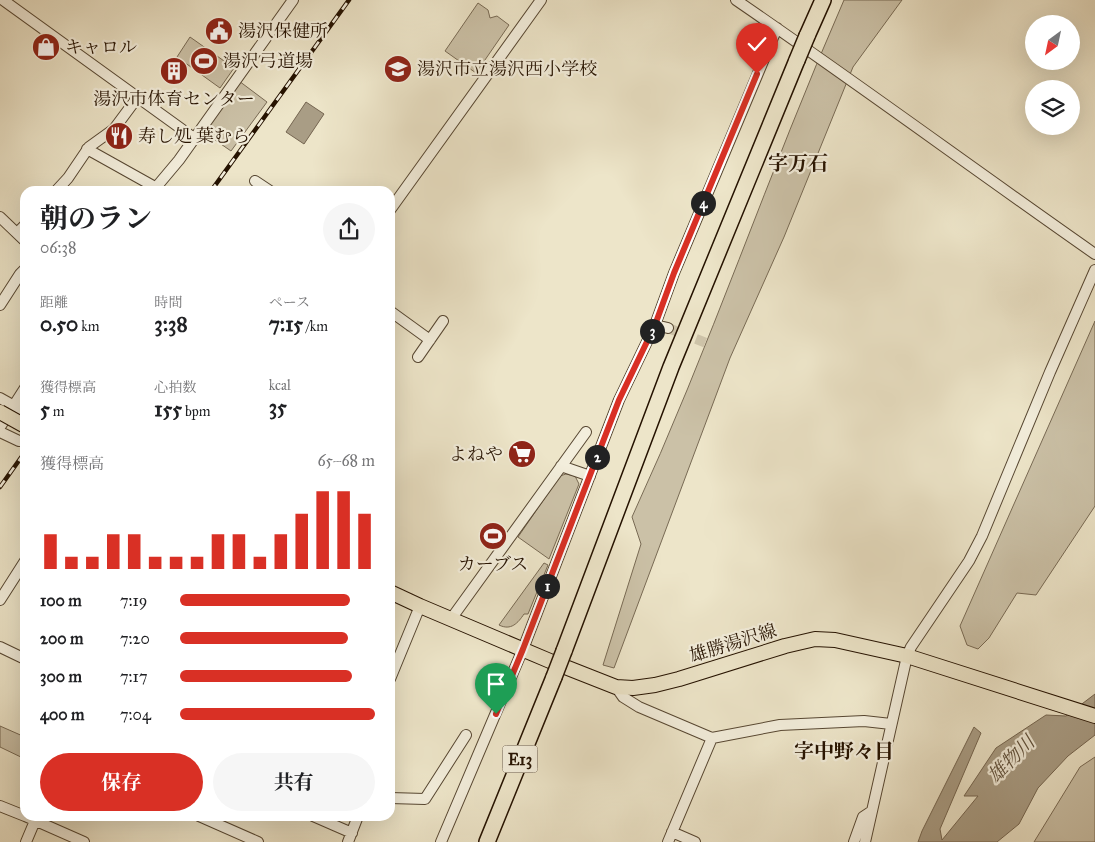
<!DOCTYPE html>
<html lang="ja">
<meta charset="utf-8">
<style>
:root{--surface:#fff;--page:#f6f6f6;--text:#202124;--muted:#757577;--accent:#d93025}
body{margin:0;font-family:"IM FELL Great Primer","Noto Serif JP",serif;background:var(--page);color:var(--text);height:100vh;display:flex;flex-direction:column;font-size:19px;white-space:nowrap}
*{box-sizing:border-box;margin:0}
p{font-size:16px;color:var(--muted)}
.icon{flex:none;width:28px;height:28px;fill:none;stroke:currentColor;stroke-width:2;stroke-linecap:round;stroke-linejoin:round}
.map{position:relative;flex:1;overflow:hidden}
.panel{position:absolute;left:20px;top:186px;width:375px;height:635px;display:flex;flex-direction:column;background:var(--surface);border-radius:15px;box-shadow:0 5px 20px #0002}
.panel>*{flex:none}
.needle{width:32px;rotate:213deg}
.fabs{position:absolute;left:1025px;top:15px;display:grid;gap:10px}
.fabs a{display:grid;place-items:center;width:55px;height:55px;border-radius:50%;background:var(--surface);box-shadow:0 5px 20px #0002;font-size:25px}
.pin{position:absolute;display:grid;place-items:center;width:42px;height:42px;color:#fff;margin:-51px -21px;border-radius:50% 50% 50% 0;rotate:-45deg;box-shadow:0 0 5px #0007}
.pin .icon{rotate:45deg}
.km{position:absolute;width:25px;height:25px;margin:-12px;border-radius:50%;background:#222;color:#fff;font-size:14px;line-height:25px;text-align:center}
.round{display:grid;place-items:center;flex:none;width:52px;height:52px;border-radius:26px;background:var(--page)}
.head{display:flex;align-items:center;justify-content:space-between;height:85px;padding:0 20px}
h1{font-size:28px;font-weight:700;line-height:38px}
.figures{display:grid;grid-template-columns:repeat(3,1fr);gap:8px;height:85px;padding:5px 20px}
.figures div{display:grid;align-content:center}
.figures b{font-size:21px;font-weight:700}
.figures small{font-size:14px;font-weight:400}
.figures p{font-size:14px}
.chart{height:140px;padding:10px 20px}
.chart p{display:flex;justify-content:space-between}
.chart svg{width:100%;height:90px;margin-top:5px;stroke:var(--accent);stroke-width:6}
.action{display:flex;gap:10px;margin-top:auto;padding:10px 20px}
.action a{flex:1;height:58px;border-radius:30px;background:var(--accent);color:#fff;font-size:20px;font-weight:700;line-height:58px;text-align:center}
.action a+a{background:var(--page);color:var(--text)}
ul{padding:0 20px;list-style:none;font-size:16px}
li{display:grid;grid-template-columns:80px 60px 1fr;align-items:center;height:38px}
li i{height:12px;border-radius:6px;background:var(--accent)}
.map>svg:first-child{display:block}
.green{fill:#cbc1a7;stroke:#786a54}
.water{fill:#a99d85;stroke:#746550}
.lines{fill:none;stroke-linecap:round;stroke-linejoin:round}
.minor-tunnel{stroke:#cfc5ab;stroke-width:10;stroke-dasharray:10 5;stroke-linecap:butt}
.minor-casing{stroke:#574732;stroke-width:12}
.major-casing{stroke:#251200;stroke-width:16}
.highway-casing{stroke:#251200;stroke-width:18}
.minor{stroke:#f3eedc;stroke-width:10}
.major{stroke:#ede5c9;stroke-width:14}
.highway{stroke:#ede5c9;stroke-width:15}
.rail-casing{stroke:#251200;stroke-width:4.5}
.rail{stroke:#f3eedc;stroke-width:2.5;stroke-dasharray:8;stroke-linecap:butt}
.major-bridge-casing{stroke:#251200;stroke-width:16;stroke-linecap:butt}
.highway-bridge-casing{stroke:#251200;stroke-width:18;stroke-linecap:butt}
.major-bridge{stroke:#ede5c9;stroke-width:14}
.highway-bridge{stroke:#ede5c9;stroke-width:15}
.route-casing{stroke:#fff;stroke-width:10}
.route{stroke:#d93025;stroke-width:6}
.labels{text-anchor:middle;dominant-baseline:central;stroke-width:4.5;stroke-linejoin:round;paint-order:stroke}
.shield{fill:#f3eedc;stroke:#635442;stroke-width:1}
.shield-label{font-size:16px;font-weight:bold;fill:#251200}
.poi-label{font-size:18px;fill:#251200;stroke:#f3eedc;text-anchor:start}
.street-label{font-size:18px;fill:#251200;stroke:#f3eedc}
.water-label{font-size:19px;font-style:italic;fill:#60513c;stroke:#f3eedc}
.quarter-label{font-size:20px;font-weight:bold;fill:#251200;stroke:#f3eedc}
</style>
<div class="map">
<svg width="1095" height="842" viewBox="0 0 1095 842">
<rect width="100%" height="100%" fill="#ede5c9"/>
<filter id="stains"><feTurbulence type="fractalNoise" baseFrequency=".004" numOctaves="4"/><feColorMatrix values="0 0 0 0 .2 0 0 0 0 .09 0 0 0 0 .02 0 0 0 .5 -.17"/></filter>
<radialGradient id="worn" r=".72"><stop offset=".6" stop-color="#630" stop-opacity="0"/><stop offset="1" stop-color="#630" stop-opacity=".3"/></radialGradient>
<path class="green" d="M844,0H902L853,67L784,237L730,358L614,668L603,665L641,544L632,517C710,348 769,171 844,0Z
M478,3L488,10L490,18L497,16L509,25L476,73L445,51Z
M190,37L234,68L220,88L177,57Z
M239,81L267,102L231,151L202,131Z
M1095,321V506L1036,595L1017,593L989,638L978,649L967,645L960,626Z
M566,474L575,476L579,484L549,559L518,537L560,476Z
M544,563L548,565L528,614H524C518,623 511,631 499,625Z
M0,726L25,737V759L0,747Z
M1095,757V842H1034L1080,767Z"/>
<path class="water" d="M306,102L324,114L304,144L286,132Z
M1095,694V735L1068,756L1038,788L1019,824L997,842H918L922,831L974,727L981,733L940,829L942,840L978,796H964L996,748L1046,715L1066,716Z"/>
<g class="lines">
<path class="minor-tunnel" d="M668,328L709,344"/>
<defs>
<path id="minor" d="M3,0L194,138
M736,0C857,83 975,170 1095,254
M87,149L155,187
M255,181L270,191
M56,191L68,178L89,147L114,129L137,98
M153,191L179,160L293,0
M390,210L541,0
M0,217L25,241
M17,233L25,225
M0,305L20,274L25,269
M390,311L430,340
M655,325L668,328
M418,357L443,321
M0,398L25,412
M0,427L25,388
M0,432L19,441
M561,466L590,476
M0,600L25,561
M451,619L586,432
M0,647L25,659
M390,679L420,606
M616,687L623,697L639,707L712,738L780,725L864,721L891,724
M390,798L425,799L466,735
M0,806L25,816
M25,816L84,842
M199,816L258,842
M313,816L352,833
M672,832L695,842
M26,842L37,816
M348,842L358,816
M441,842L523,649L619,400L655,325L674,273L777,28
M668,842L712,738
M854,842L863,817L872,811
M865,842L907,656L911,647L969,561L982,536L1050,372L1095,270"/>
<path id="major" d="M390,592L420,606L550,661L616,687L633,688L655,685L679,679L785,646L815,639L835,640L907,656L1095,716"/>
<path id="highway" d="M807,36L823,0
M564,651L671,367L797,60
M487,842L554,677"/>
</defs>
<use href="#minor" class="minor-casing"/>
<use href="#major" class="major-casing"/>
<use href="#highway" class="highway-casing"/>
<use href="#minor" class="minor"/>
<use href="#major" class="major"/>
<use href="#highway" class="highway"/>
<defs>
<path id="rail" d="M211,191L349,0
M0,487L25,452"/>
</defs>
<use href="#rail" class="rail-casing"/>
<use href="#rail" class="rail"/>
<defs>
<path id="major-bridge" d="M0,412L25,426"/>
<path id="highway-bridge" d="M797,60L807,36
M554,677L564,651"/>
</defs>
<use href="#major-bridge" class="major-bridge-casing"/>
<use href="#highway-bridge" class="highway-bridge-casing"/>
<use href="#major-bridge" class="major-bridge"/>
<use href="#highway-bridge" class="highway-bridge"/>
</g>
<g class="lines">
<defs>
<path id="route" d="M496,714L523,649L619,400L655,325L674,273L757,74"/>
</defs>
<use href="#route" class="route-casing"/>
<use href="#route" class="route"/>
</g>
<defs>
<symbol id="civic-disc" viewBox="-11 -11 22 22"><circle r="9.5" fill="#8f2418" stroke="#f3eedc"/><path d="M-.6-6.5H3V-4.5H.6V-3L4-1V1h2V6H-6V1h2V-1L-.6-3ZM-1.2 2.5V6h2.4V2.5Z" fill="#fff"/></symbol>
<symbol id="shop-disc" viewBox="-11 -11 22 22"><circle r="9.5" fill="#8f2418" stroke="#f3eedc"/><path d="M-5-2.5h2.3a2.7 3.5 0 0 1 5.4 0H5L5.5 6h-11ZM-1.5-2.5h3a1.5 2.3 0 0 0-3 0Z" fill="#fff"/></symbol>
<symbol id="stadium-disc" viewBox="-11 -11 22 22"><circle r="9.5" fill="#8f2418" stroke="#f3eedc"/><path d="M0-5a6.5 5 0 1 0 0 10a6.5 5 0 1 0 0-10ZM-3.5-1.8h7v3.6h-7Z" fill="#fff"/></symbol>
<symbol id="school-disc" viewBox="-11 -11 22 22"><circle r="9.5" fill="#8f2418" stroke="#f3eedc"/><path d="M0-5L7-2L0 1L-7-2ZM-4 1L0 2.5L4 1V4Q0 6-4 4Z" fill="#fff"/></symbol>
<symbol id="building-disc" viewBox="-11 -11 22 22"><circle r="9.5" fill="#8f2418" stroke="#f3eedc"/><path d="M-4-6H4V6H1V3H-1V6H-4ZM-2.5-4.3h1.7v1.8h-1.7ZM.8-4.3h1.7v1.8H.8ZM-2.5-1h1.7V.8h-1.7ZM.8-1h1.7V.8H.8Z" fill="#fff"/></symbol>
<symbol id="restaurant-disc" viewBox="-11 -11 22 22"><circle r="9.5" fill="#8f2418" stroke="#f3eedc"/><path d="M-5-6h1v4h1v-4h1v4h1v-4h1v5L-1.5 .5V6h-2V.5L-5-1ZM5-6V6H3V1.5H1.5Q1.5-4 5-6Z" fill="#fff"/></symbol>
<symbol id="supermarket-disc" viewBox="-11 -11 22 22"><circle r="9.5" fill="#8f2418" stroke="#f3eedc"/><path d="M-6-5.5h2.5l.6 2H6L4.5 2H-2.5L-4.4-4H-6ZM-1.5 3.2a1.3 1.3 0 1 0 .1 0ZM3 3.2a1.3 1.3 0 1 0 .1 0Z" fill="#fff"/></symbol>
</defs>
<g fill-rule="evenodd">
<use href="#civic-disc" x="203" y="15" width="32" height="32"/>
<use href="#shop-disc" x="30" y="31" width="32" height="32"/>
<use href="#stadium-disc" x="188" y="45" width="32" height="32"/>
<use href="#school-disc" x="382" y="53" width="32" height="32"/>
<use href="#building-disc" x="158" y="55" width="32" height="32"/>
<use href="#restaurant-disc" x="103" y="120" width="32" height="32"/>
<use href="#supermarket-disc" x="506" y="438" width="32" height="32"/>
<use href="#stadium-disc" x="477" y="520" width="32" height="32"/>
</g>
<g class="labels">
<rect class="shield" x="502.5" y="745.5" width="35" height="27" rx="4"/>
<g class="shield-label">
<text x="520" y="759">E13</text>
</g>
<g class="poi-label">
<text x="238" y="31">湯沢保健所</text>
<text x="65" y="47">キャロル</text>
<text x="223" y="61">湯沢弓道場</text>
<text x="417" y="69">湯沢市立湯沢西小学校</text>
<text x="174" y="99" text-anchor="middle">湯沢市体育センター</text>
<text x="138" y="136">寿し処 葉むら</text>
<text x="503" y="454" text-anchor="end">よねや</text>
<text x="493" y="564" text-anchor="middle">カーブス</text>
</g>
<g class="street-label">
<text transform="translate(733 643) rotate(-17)">雄勝湯沢線</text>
</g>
<g class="water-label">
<text transform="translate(1011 759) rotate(-45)">雄物川</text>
</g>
<g class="quarter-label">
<text x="798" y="163">字万石</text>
<text x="844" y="751">字中野々目</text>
</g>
</g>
<rect width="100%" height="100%" filter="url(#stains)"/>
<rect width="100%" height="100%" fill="url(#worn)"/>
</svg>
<div class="fabs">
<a><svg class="needle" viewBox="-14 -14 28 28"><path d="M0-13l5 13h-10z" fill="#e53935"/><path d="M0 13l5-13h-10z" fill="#757577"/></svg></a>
<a><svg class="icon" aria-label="layers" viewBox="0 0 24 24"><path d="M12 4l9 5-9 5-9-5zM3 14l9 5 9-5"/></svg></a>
</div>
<div class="pin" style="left:496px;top:714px;background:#1e9e55"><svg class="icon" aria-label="arrive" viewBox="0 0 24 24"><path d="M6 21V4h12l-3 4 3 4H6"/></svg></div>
<div class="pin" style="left:757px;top:74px;background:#d93025"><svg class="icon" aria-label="check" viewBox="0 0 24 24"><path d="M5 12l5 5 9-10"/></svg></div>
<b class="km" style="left:547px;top:586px">1</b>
<b class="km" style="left:597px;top:457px">2</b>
<b class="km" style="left:652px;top:331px">3</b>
<b class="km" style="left:703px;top:203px">4</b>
<section class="panel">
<div class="head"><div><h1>朝のラン</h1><p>06:38</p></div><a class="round"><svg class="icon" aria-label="share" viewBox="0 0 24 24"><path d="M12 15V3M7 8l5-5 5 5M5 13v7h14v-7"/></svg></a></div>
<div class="figures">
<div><p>距離</p><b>0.50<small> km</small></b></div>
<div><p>時間</p><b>3:38</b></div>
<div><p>ペース</p><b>7:15<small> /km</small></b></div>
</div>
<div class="figures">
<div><p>獲得標高</p><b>5<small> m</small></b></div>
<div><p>心拍数</p><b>155<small> bpm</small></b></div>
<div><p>kcal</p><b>35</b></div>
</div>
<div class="chart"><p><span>獲得標高</span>65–68 m</p>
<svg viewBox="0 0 160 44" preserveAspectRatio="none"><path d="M5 44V27M15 44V38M25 44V38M35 44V27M45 44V27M55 44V38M65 44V38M75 44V38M85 44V27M95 44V27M105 44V38M115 44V27M125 44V17M135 44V6M145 44V6M155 44V17"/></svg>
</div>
<ul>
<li><b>100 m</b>7:19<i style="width:87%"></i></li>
<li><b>200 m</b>7:20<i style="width:86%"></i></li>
<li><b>300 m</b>7:17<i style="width:88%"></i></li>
<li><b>400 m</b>7:04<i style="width:100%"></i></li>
</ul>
<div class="action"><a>保存</a><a>共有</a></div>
</section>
</div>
